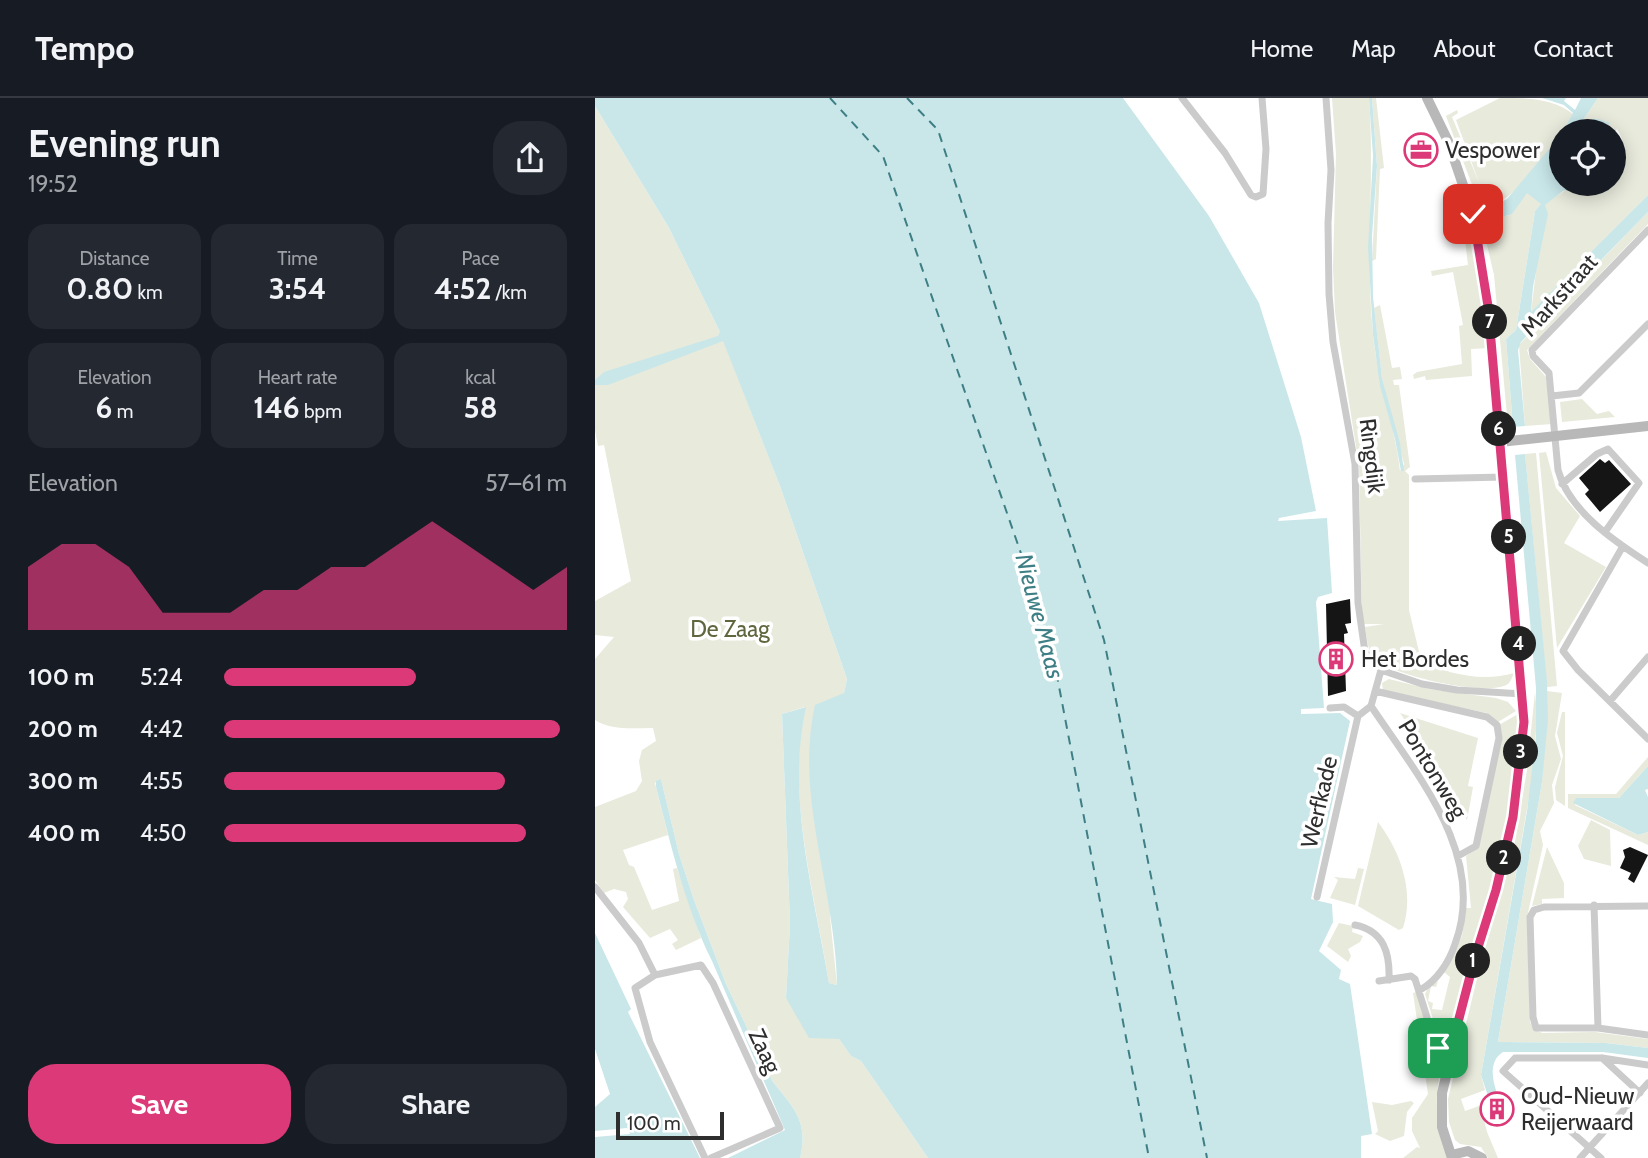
<!DOCTYPE html>
<meta charset="utf-8">
<style>
:root{--surface:#171b24;--page:#242831;--text:#f1f3f6;--muted:#9ea1a6;--line:#363941;--accent:#db3978}
body{margin:0;font-family:Cabin,sans-serif;background:var(--page);color:var(--text);height:100vh;display:flex;flex-direction:column;font-size:26px;white-space:nowrap}
*{box-sizing:border-box;margin:0}
p{font-size:23px;color:var(--muted)}
.icon{flex:none;width:38px;height:38px;fill:none;stroke:currentColor;stroke-width:2;stroke-linecap:round;stroke-linejoin:round}
.map{position:relative;flex:1;overflow:hidden}
.side{display:flex;flex-direction:column;background:var(--surface);width:595px}
.side>*{flex:none}
.fabs{position:absolute;left:954px;top:21px;display:grid;gap:14px}
.fabs a{display:grid;place-items:center;width:77px;height:77px;border-radius:50%;background:var(--surface);box-shadow:0 4px 18px #0003;font-size:35px}
.scale{position:absolute;left:21px;bottom:18px;width:108px;box-sizing:border-box;padding-left:7px;border:4px solid #2e2e2e;border-top:0;font-size:19px;line-height:24px;white-space:nowrap;color:#2e2e2e;-webkit-text-stroke:5px #fff;paint-order:stroke}
.pin{position:absolute;display:grid;place-items:center;width:60px;height:60px;color:#fff;margin:-30px;border-radius:14px;box-shadow:0 4px 10px #0006}
.km{position:absolute;width:35px;height:35px;margin:-18px;border-radius:50%;background:#222;color:#fff;font-size:19px;line-height:35px;text-align:center}
.round{display:grid;place-items:center;flex:none;width:74px;height:74px;border-radius:28px;background:var(--page)}
.headline{display:flex;align-items:center;justify-content:space-between;height:119px;padding:0 28px}
h1{font-size:38px;font-weight:800;line-height:52px}
.stats{display:grid;grid-template-columns:repeat(3,1fr);gap:10px;height:119px;padding:7px 28px}
.stats div{display:grid;align-content:center;border-radius:18px;background:var(--page);text-align:center}
.stats b{font-size:30px;font-weight:800}
.stats small{font-size:19px;font-weight:400}
.stats p{font-size:19px}
.chart{height:196px;padding:14px 28px}
.chart p{display:flex;justify-content:space-between}
.chart svg{width:100%;height:126px;margin-top:7px;fill:var(--accent);opacity:.7}
.cta{display:flex;gap:14px;margin-top:auto;padding:14px 28px}
.cta a{flex:1;height:80px;border-radius:28px;background:var(--accent);color:#fff;font-size:28px;font-weight:800;line-height:80px;text-align:center}
.cta a+a{background:var(--page);color:var(--text)}
ul{padding:0 28px;list-style:none;font-size:23px}
li{display:grid;grid-template-columns:112px 84px 1fr;align-items:center;height:52px}
li i{height:18px;border-radius:9px;background:var(--accent)}
header{display:flex;align-items:center;gap:42px;box-sizing:border-box;height:98px;padding:0 35px;background:var(--surface);border-bottom:2px solid var(--line)}
header strong{font-size:33px}
nav{display:flex;gap:38px;margin-inline-start:auto;font-size:24px}
main{display:flex;flex:1;min-height:0}
.map>svg:first-child{display:block}
.green{fill:#e8eadc}
.water{fill:#c9e7e9}
.lines{fill:none;stroke-linecap:round;stroke-linejoin:round}
.ferry{stroke:#3e7f85;stroke-width:2;stroke-dasharray:9 7;stroke-linecap:butt}
.building{fill:#151515}
.street{stroke:#cbcbcb;stroke-width:7}
.secondary{stroke:#b8b8b8;stroke-width:10}
.route-casing{stroke:#fff;stroke-width:14}
.route{stroke:#db3978;stroke-width:9}
.labels{text-anchor:middle;dominant-baseline:central;stroke-width:7;stroke-linejoin:round;paint-order:stroke}
.poi-label{font-size:23px;fill:#2e2e2e;stroke:#fff;text-anchor:start}
.street-label{font-size:23px;fill:#2e2e2e;stroke:#fff}
.park-label{font-size:23px;fill:#5e673e;stroke:#fff}
.water-label{font-size:24px;font-style:italic;fill:#3e7f85;stroke:#fff}
</style>
<header>
<strong>Tempo</strong>
<nav><a>Home</a><a>Map</a><a>About</a><a>Contact</a></nav>
</header>
<main>
<section class="side">
<div class="headline"><div><h1>Evening run</h1><p>19:52</p></div><a class="round"><svg class="icon" aria-label="share" viewBox="0 0 24 24"><path d="M12 15V3M7 8l5-5 5 5M5 13v7h14v-7"/></svg></a></div>
<div class="stats">
<div><p>Distance</p><b>0.80<small> km</small></b></div>
<div><p>Time</p><b>3:54</b></div>
<div><p>Pace</p><b>4:52<small> /km</small></b></div>
</div>
<div class="stats">
<div><p>Elevation</p><b>6<small> m</small></b></div>
<div><p>Heart rate</p><b>146<small> bpm</small></b></div>
<div><p>kcal</p><b>58</b></div>
</div>
<div class="chart"><p><span>Elevation</span>57–61 m</p>
<svg viewBox="0 0 160 44" preserveAspectRatio="none"><path d="M0 44V22L10 14L20 14L30 22L40 38L50 38L60 38L70 30L80 30L90 22L100 22L110 14L120 6L130 14L140 22L150 30L160 22V44z"/></svg>
</div>
<ul>
<li><b>100 m</b>5:24<i style="width:56%"></i></li>
<li><b>200 m</b>4:42<i style="width:98%"></i></li>
<li><b>300 m</b>4:55<i style="width:82%"></i></li>
<li><b>400 m</b>4:50<i style="width:88%"></i></li>
</ul>
<div class="cta"><a>Save</a><a>Share</a></div>
</section>
<div class="map">
<svg width="1053" height="1060" viewBox="0 0 1053 1060">
<rect width="100%" height="100%" fill="#fff"/>
<path class="green" d="M737,0H774C780,79 770,157 778,236C782,283 800,326 805,373L809,366L787,280L779,210L785,207L797,270L805,269L807,281L798,282L799,287H804L815,369L810,373L814,377V512L826,562C853,577 889,584 919,575C918,577 916,583 914,585C898,601 794,577 779,560C772,552 772,539 770,529L789,526H767L764,368L740,214L738,169L741,56Z
M777,0H781L789,70L785,71L781,161L777,163L782,68Z
M905,0C932,0 958,0 978,16C959,49 931,92 894,110L889,97H887L894,123L914,117L932,94L947,105L940,113L921,232L911,241L918,329L913,328L899,177L880,95L888,92L887,90L879,92L851,18L862,12L863,15L857,19L885,87L861,22Z
M1003,0H1053V97L936,215L949,106L971,92L1018,86C1019,65 1036,51 1022,31L1019,34L987,33L1009,32L1011,23L988,22Z
M0,8L74,130L125,234L185,388L252,581L249,595L246,598L235,819L242,887L234,885C220,797 191,697 210,609L187,616L195,826L191,900L244,941L256,958L266,963L333,1060H205C214,1024 199,1010 178,984L131,886L99,802L84,756L66,681L60,685L73,737L28,752L34,767L39,769L57,812L84,803L78,771L82,770L106,840L81,852L77,846L83,842L75,831L55,840L28,809L33,801L31,794L19,791L9,795L0,782V709L41,693L47,683L44,663L47,652L61,643L58,630C39,630 17,633 0,622V561L19,539L0,537V503L36,483L9,347L3,348L0,332Z
M1053,114V126L932,252L935,261L951,279L957,326L930,328L924,247Z
M876,141L879,143L890,210L886,215L880,216V224H886L892,229L894,250L876,251L877,278L831,282L830,278L819,281L818,277L822,274L867,266L864,228L868,227L858,174L837,178L836,173L873,167L870,142Z
M987,301L1002,316L1014,313L1020,319L967,324L965,304Z
M951,354L961,390L985,418L969,445L1011,469L962,550L944,355Z
M941,355L962,588L952,589L930,356Z
M794,581L834,591L901,600L913,604L921,613L903,624L892,615L788,593L787,585Z
M952,593L967,595L960,638L966,661L957,687L959,705L945,733L948,747L932,819L935,924L938,930L947,935L1000,934L1053,941V950L1011,945L903,944L947,684Z
M940,594L942,618L938,676L886,977L890,992L866,1001L870,1013L884,1008L886,1010L892,1034L903,1060H893L886,1049L865,1046L860,1042L854,1024L853,1001L884,872L920,744L932,672Z
M967,614H970V708L961,702L960,689L968,658L962,635Z
M805,615L883,640L873,688L878,689L872,722L859,703L863,700Z
M923,616L925,638L910,741L863,909H861L852,944L848,946L845,943L830,896L833,890L843,883L841,889L836,888L833,903L838,905L837,911L847,912L855,879L849,874L867,838L871,810H876L871,758L880,752L906,645L904,627Z
M1053,659V668L1024,700H981L980,707L1043,737L1053,734V747L973,710V696H1021Z
M996,722L1015,732L1016,768L989,761L983,748Z
M783,724C805,753 820,793 808,830L804,832L763,808Z
M952,749L969,785V800L947,801V806L937,808Z
M763,770L769,771L760,807L735,800L743,782L739,779L760,781Z
M744,825L758,828L757,834L768,838L765,844L753,851L756,858L753,864L732,848Z
M822,894L837,946L849,959C838,1002 840,1018 853,1060H808L822,1049L825,1050L817,1033V1020L833,996L818,895Z
M816,1003L819,1005L812,1014L809,1038L795,1043L780,1036L783,1033L777,1004L797,1007Z"/>
<path class="water" d="M0,0H528L614,118L664,205L706,339L721,413L684,420L683,423L732,420L737,495L723,499L721,504L729,610L706,611V616L745,615L755,623L716,801L737,806L738,824L724,853L746,872L744,881L755,886L777,1036L766,1038V1060H333L266,963L256,958L244,941L214,940L191,900L195,826L187,616L211,609C191,698 219,796 234,885L242,887C241,793 199,699 220,607L249,595L252,581L185,388L128,243L13,287H0V282L9,274L123,238L125,234L74,130L0,8Z
M774,0H777L782,68L777,138L778,199L787,280L805,345L809,373H806L800,341L785,288L778,237L773,150L778,58Z
M947,0H971L969,3L980,12L986,0H1003L988,22L1004,21L1015,25L1009,32L968,33L978,15L969,7Z
M966,37V86H1004L968,93L950,107L953,116L938,189L936,214L1053,97V114L926,244L923,252L930,328L918,329L911,241L921,232L940,113L946,106L932,95L917,116L894,123L887,97H889L894,110L912,101Z
M930,356L952,583L953,622L947,684L903,944L1011,945L1053,950V960L1008,954H908C892,964 898,985 904,1001L895,1004L886,977L932,713L941,639V590L920,357Z
M1053,668V691L1050,692L1053,699V734L1043,737L978,705L981,700H1024Z
M66,681L84,756L99,802L131,886L178,984C199,1010 214,1024 205,1060H133L190,1032L117,863C90,808 76,748 61,689V683Z
M0,835L36,911L33,914L105,1060H0V1039L35,1036L32,1030L0,1033V1009L15,996L0,951Z"/>
<g class="lines">
<path class="ferry" d="M235,0L288,58L454,536L554,1060
M312,0L343,32L509,542L612,1060"/>
</g>
<path class="building" d="M1005,361L1010,365L1014,362L1036,386L1005,414L990,396L994,392L984,380Z
M755,501L756,525L750,526L753,535L749,536L751,593L733,598L731,506Z
M1035,749L1053,757L1039,785L1033,781L1036,775L1025,770L1030,759L1028,752Z"/>
<g class="lines">
<path class="street" d="M587,0L630,55L656,97L661,99L668,96L671,51L667,0
M731,0L736,72L733,125L734,196L738,244L760,366L763,505L770,554L786,572L827,586L862,592L928,596
M1053,132L937,252L938,258L954,275L963,372C974,413 1019,443 1053,465
M957,298L984,295L1053,226
M820,381L909,379
M967,386L1002,356L1013,351L1044,385L1010,434
M1028,448L968,553L983,572L1053,641
M786,572L776,608C822,677 893,758 860,846C854,864 842,883 825,892
M780,593L892,619L902,627L904,640L881,748L863,758
M1015,603L1053,559
M735,610L749,609L763,618
M0,789L44,845L60,877
M722,799L763,618L776,608
M999,807L1003,930
M1053,808L949,809L939,812L935,819L938,919L941,930H1003L1053,937
M760,827C789,833 795,855 794,882
M784,883L816,878L820,881L841,948L855,955
M1007,960L1045,995
M110,1060L55,944L40,890L60,877L106,867L118,885L185,1030L116,1060
M985,1060L1053,985
M1006,1060L908,973L920,960H1007L1053,967"/>
<path class="secondary" d="M832,0L853,43L869,90L887,161L902,294L929,624L918,719L901,792L880,859L847,995V1029L857,1060
M905,344L1053,328
M856,1057L873,1053L887,1060"/>
</g>
<g class="lines">
<defs>
<path id="route" d="M843,950L855,955L880,859L901,792L918,719L929,624L893,208L878,116"/>
</defs>
<use href="#route" class="route-casing"/>
<use href="#route" class="route"/>
</g>
<defs>
<symbol id="office-ring" viewBox="-11 -11 22 22"><circle r="9.5" fill="#fff" stroke="#db3978" stroke-width="1.5"/><path d="M-6-3h4V-5.5h4V-3h4V5H-6ZM-1-4.5V-3h2v-1.5ZM-6 0V1H6V0Z" fill="#db3978"/></symbol>
<symbol id="building-ring" viewBox="-11 -11 22 22"><circle r="9.5" fill="#fff" stroke="#db3978" stroke-width="1.5"/><path d="M-4-6H4V6H1V3H-1V6H-4ZM-2.5-4.3h1.7v1.8h-1.7ZM.8-4.3h1.7v1.8H.8ZM-2.5-1h1.7V.8h-1.7ZM.8-1h1.7V.8H.8Z" fill="#db3978"/></symbol>
</defs>
<g fill-rule="evenodd">
<use href="#office-ring" x="807" y="33" width="38" height="38"/>
<use href="#building-ring" x="722" y="542" width="38" height="38"/>
<use href="#building-ring" x="883" y="992" width="38" height="38"/>
</g>
<g class="labels">
<g class="poi-label">
<text x="850" y="52">Vespower</text>
<text x="766" y="561">Het Bordes</text>
<text x="926" y="998">Oud-Nieuw<tspan x="926" dy="26">Reijerwaard</tspan></text>
</g>
<g class="street-label">
<text transform="translate(964 197) rotate(-48)">Markstraat</text>
<text transform="translate(777 358) rotate(83)">Ringdijk</text>
<text transform="translate(838 671) rotate(59)">Pontonweg</text>
<text transform="translate(724 704) rotate(-77)">Werfkade</text>
<text transform="translate(170 953) rotate(65)">Zaag</text>
</g>
<g class="park-label">
<text x="135" y="531">De Zaag</text>
</g>
<g class="water-label">
<text transform="translate(445 518) rotate(75)">Nieuwe Maas</text>
</g>
</g>
</svg>
<div class="fabs">
<a><svg class="icon" aria-label="locate" viewBox="0 0 24 24"><circle cx="12" cy="12" r="6"/><path d="M12 2v4M12 18v4M2 12h4M18 12h4"/></svg></a>
</div>
<div class="scale">100 m</div>
<div class="pin" style="left:843px;top:950px;background:#1e9e55"><svg class="icon" aria-label="arrive" viewBox="0 0 24 24"><path d="M6 21V4h12l-3 4 3 4H6"/></svg></div>
<div class="pin" style="left:878px;top:116px;background:#d93025"><svg class="icon" aria-label="check" viewBox="0 0 24 24"><path d="M5 12l5 5 9-10"/></svg></div>
<b class="km" style="left:878px;top:863px">1</b>
<b class="km" style="left:909px;top:760px">2</b>
<b class="km" style="left:926px;top:654px">3</b>
<b class="km" style="left:924px;top:546px">4</b>
<b class="km" style="left:914px;top:439px">5</b>
<b class="km" style="left:904px;top:331px">6</b>
<b class="km" style="left:895px;top:224px">7</b>
</div>
</main>
